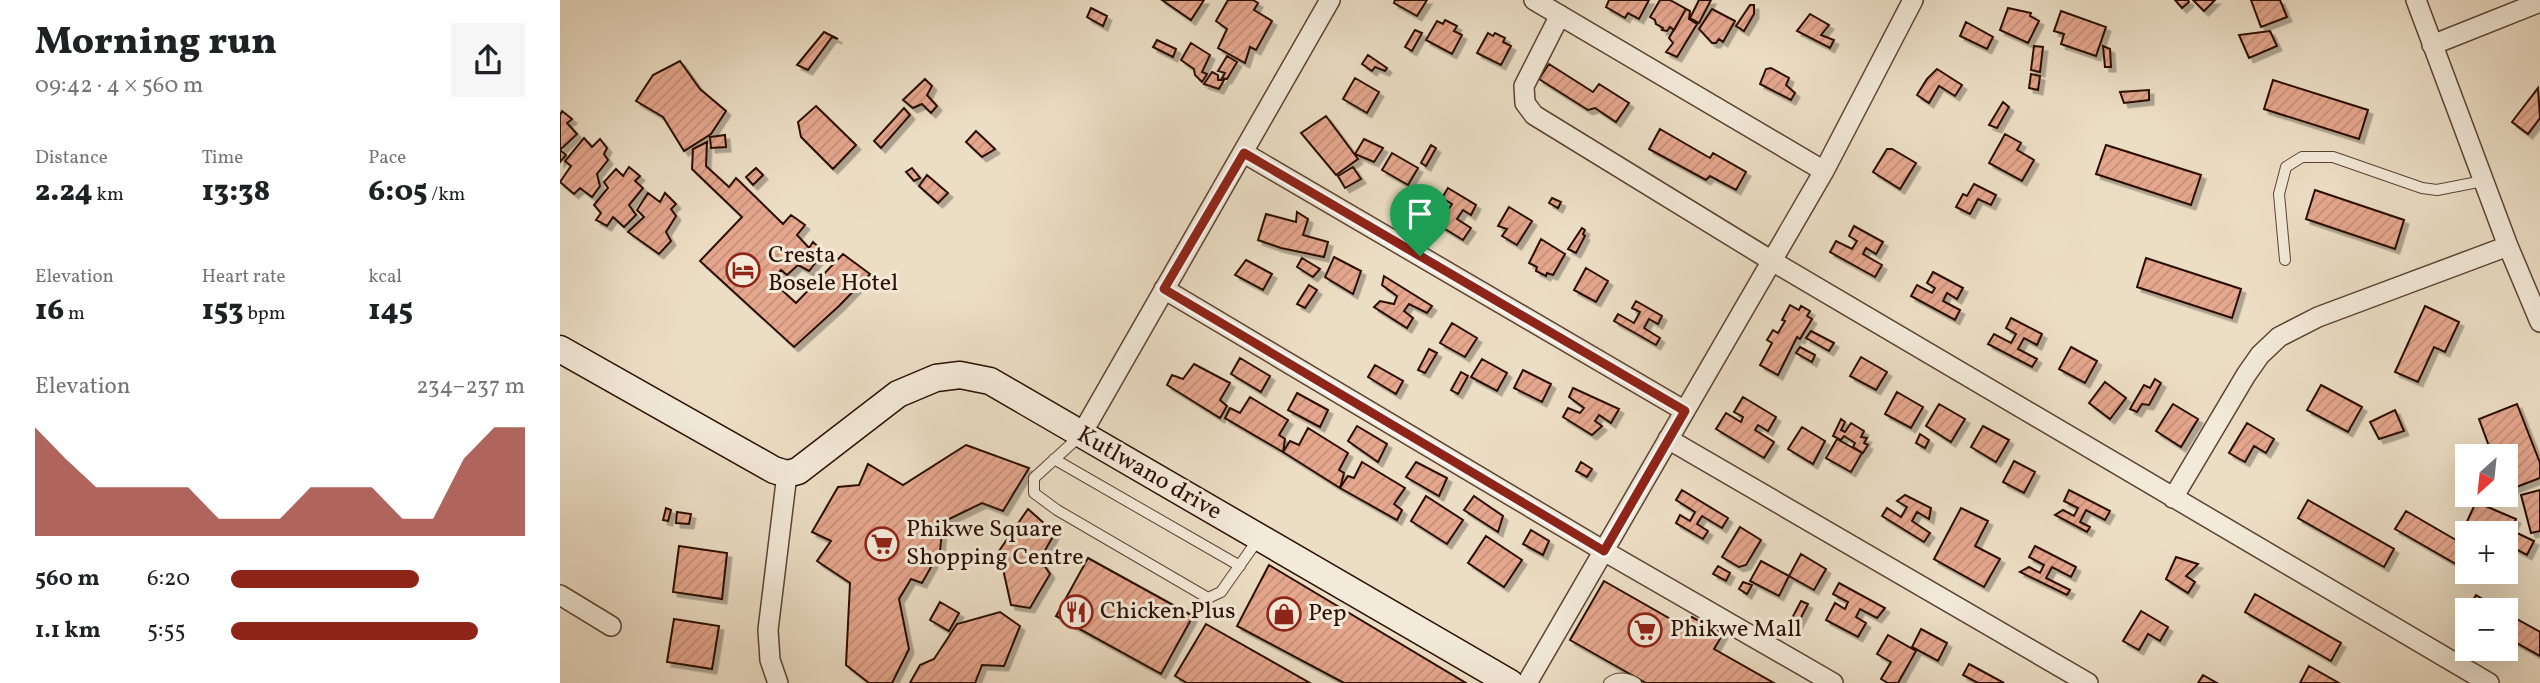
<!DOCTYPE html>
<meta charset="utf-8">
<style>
:root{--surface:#fff;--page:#f6f6f6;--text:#202124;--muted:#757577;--accent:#8f2418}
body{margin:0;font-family:Vollkorn,serif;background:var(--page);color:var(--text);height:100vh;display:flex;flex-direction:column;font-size:26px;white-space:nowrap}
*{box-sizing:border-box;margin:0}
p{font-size:23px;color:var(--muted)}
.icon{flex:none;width:38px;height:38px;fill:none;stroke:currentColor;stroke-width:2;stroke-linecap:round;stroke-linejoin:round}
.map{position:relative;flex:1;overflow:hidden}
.side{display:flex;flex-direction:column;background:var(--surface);width:560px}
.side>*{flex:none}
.needle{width:46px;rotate:207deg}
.tools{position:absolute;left:1895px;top:444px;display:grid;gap:14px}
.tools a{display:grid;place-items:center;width:63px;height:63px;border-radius:0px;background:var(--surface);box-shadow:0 7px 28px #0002;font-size:35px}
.pin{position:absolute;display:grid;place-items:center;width:60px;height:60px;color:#fff;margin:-72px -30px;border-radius:50% 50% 50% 0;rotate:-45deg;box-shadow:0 0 7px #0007}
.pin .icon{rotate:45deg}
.round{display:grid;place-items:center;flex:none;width:74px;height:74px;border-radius:0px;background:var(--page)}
.overview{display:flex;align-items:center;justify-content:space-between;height:119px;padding:0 35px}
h1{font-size:38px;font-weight:800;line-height:52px}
.stats{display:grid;grid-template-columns:repeat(3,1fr);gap:10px;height:119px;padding:7px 35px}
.stats div{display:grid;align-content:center}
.stats b{font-size:30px;font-weight:800}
.stats small{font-size:19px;font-weight:400}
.stats p{font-size:19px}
.chart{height:196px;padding:14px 35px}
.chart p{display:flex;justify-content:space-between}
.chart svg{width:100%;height:126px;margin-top:7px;fill:var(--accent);opacity:.7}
ul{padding:0 35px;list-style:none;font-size:23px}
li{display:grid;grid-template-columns:112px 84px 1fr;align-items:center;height:52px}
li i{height:18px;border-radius:9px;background:var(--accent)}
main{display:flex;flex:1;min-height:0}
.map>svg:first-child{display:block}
.building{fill:url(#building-hatch);stroke:#2b0f03;stroke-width:2;filter:url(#shadow)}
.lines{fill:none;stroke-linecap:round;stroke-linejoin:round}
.lane-casing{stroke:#5b4334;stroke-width:12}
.street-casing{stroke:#5b4334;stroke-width:22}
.secondary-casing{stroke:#2b0f03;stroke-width:29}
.lane{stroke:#f3ead9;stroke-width:10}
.street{stroke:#f3ead9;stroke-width:19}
.secondary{stroke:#f3ead9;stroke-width:26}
.route-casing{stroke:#fff;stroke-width:14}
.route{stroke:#8f2418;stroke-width:9}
.labels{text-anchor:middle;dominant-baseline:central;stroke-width:6;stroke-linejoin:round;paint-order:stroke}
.poi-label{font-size:24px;fill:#2b0f03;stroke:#f3ead9;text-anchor:start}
.street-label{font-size:24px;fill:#2b0f03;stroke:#f3ead9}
</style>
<main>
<section class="side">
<div class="overview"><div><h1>Morning run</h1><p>09:42 · 4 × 560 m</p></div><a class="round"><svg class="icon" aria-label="share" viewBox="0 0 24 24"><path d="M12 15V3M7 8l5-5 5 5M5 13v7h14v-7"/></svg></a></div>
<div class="stats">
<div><p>Distance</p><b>2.24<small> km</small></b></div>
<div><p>Time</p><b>13:38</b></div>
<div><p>Pace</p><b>6:05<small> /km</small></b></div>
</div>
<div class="stats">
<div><p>Elevation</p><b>16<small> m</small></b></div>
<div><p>Heart rate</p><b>153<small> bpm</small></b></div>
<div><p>kcal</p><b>145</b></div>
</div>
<div class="chart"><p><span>Elevation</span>234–237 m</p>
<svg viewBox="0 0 160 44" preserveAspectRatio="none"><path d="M0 44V6L10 17L20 27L30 27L40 27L50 27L60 38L70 38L80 38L90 27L100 27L110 27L120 38L130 38L140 17L150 6L160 6V44z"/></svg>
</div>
<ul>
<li><b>560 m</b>6:20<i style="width:64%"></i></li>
<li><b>1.1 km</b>5:55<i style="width:84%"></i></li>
</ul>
</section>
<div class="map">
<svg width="1980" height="683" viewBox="0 0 1980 683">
<defs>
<pattern id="building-hatch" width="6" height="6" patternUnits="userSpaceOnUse" patternTransform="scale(1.75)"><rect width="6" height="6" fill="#e5a78e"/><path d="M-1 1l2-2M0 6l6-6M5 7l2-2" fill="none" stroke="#c58f79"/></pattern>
<filter id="shadow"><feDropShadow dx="4.5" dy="4.5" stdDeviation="0" flood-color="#0004"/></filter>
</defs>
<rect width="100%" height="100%" fill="#ecdec5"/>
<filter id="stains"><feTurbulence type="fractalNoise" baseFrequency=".00286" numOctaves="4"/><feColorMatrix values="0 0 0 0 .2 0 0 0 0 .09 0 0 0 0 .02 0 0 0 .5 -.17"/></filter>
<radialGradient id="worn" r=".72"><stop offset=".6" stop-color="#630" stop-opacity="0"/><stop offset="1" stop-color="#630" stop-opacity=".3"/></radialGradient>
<path class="building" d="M602,0H644L631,20Z
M668,0H693L698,3L694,10L712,21L696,50L690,47L685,63L658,48L667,29L656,21Z
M835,0H867L857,16L834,3Z
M1049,0H1089L1079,19L1068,13L1065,18L1046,7Z
M1100,0H1110L1126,9L1114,30L1110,27L1107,31L1102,30L1103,28L1096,24L1095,20L1090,17Z
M1139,0H1151L1139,23L1130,18Z
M1615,0H1628L1629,2L1622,8Z
M1633,0H1655L1644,11Z
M1691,0H1720L1727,17L1701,27Z
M1190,5H1194V14L1184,31L1176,26Z
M531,8L547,16L543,26L527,17Z
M1448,8L1471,13L1470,16L1479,21L1468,43L1440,30Z
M1126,9L1130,11L1129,19L1137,24L1117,57L1106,52L1113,43L1109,38Z
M1152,9L1175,21L1163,42L1159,39L1156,43H1152L1139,29Z
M1501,11L1546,27L1536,56L1501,44L1504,34L1494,31Z
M1250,14L1269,25L1261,35L1274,40L1270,48L1237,31Z
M885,20L897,26L894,31L902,35L892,54L866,40L877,21L883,24Z
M1406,22L1433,37L1427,49L1400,36Z
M855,30L862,33L852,51L845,47Z
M1710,31L1717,46L1689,58L1679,35Z
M264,32L278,39L272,37L248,70L237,65Z
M928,33L933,36L935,33L945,38L943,42L951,46L941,65L917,53Z
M597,40L616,49L613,57L593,47Z
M631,43L650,55L642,72L647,74L642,82L635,75L634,69L621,60Z
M1474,46L1483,47L1480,72L1471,70Z
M1543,46L1550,49L1551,67H1545Z
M808,55L827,68L825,71L815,67L812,71L802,64Z
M667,56L677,62L667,79L662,78L665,73L658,71Z
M120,61L140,89L166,111L151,134L124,151L103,117L76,101L93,75Z
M989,64L1033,92L1039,84L1069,103L1056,122L1035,108L1028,110L979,79Z
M1211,68L1229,78L1226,85L1235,93L1231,100L1200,84L1206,69Z
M1377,69L1402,85L1395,96L1379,86L1369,103L1357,95L1367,79Z
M652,72L658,75V80H664L659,89L644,84Z
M1471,74L1480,76L1478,90L1469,88Z
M795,78L819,92L807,113L783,99Z
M365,79L372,86L367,95L377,106L371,113L362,104L353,108L343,100Z
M1713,80L1808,110L1799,139L1704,109Z
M1978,88L1980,118L1968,134L1952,122Z
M1589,90V100L1564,103L1560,92Z
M1443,102L1449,107L1437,128L1429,125Z
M256,106L296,145L273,169L241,137L238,122Z
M344,108L350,115L321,148L314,141Z
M2,111L12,119L7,123L17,134L0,150L6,155L0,162V115Z
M766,116L798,159L776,175L741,133Z
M1100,129L1150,158L1153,153L1186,172L1176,190L1150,176L1146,180L1089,149Z
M416,131L435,149L422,157L406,142Z
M1445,134L1461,143L1457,150L1474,160L1462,181L1429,163Z
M165,135L166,147L151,148L150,137Z
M24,138L32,147L40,139L47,148L44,154L48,160L37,174L40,186L32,197L20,188L14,194L0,182L11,166L5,161Z
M804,139L823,148L814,162L795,154Z
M147,142L146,166L169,187L176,178L223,224L231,215L245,225L237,235L249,248L253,242L264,252L249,271L238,265L227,275L221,270L212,281L236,303L283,254L310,274L279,306L234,347L140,261L182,217L132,169L133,149Z
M871,145L876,148L866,166L861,163Z
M1546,145L1641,175L1631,205L1536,174Z
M1327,149H1332L1356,163L1340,189L1313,172Z
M832,153L858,168L848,185L822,170Z
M69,167L80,176L75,181L83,188L69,205L76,215L64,227L53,217L47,226L36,220L41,213L34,205L48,188L44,182L56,169L63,176Z
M793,167L801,179L785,188L778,176Z
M196,168L203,175L193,185L186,177Z
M352,168L360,178L354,181L346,172Z
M367,175L388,193L378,203L359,186Z
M1414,184L1436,195L1431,205L1418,199L1410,214L1396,207L1403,194L1407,196Z
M888,188L916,205L911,215L903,210L897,219L911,228L903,240L859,213L867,201L886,213L892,204L882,198Z
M1755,190L1844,220L1835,249L1746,219Z
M88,193L100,202L105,193L116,204L111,209L116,216L106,232L111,241L99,254L68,232L84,217L77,210Z
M992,198L1001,202L998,208L989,203Z
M949,207L972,221L957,245L942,236L947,229L938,226Z
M737,212L748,219L743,235L768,242L764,257L721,248L698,240L706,214L736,222Z
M1294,226L1323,242L1316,254L1306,248L1303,254L1322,265L1315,277L1270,252L1276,241L1292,249L1297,241L1289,236Z
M1022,228L1025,230L1023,234L1025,236L1016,253L1008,249Z
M981,239L1005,254L993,275L987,273L986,276L976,271L977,267L969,263Z
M774,257L801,271L793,294L765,277Z
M742,258L760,269L753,277L737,267Z
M1586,258L1681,289L1672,318L1577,287Z
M686,260L712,274L703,290L675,275Z
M1026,268L1048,281L1036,302L1014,290Z
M1373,272L1403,288L1397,299L1387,293L1383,301L1400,310L1395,320L1351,296L1357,285L1372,293L1375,288L1367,283Z
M824,276L872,306L867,313L849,304L844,311L853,318L847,328L814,307L820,301L834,304L837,296L822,285Z
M749,285L757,290L745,308L737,304Z
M1076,301L1102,316L1098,324L1089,319L1084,328L1100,338L1096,345L1054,321L1058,314L1074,323L1080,312L1072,308Z
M1230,305L1239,310L1241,306L1250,311L1247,316L1252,319L1240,339L1237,337L1218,375L1200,365L1212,343L1207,340L1213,330L1218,333L1225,321L1222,320Z
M1865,306L1899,322L1885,352L1874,347L1858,382L1835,372Z
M1451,318L1482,334L1477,345L1464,338L1458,349L1477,359L1472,367L1428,344L1434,334L1451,343L1456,334L1446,328Z
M892,323L917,338L905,357L880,343Z
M1251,331L1274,343L1269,351L1246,338Z
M1240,347L1255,355L1252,362L1236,353Z
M1511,347L1537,361L1525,383L1499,369Z
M869,349L877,353L865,373L858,370Z
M1301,357L1327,372L1316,390L1290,376Z
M680,358L710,376L701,392L671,374Z
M922,359L947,373L937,391L911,377Z
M634,364L670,383L660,400L667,406L660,418L607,385L612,375L623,379Z
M815,365L843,381L836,394L808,377Z
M963,370L991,384L982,402L954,388Z
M901,372L908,376L898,394L891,390Z
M1595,379L1601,383L1589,405L1582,404L1577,412L1570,409L1584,385L1590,388Z
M1545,382L1566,398L1550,419L1529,403Z
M1761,385L1802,407L1788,432L1747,410Z
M1013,388L1059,409L1051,423L1039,415L1035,421L1042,426L1032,435L1003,417L1008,408L1020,413L1024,408L1009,397Z
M1337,392L1363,407L1351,428L1325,414Z
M737,393L768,410L760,427L728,410Z
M690,397L728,420L719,435L725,439L723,452L665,418L670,408L680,413Z
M1183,397L1216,417L1208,431L1198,425L1195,430L1214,442L1204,458L1156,429L1166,413L1181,422L1183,417L1174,412Z
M1379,404L1405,419L1391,442L1366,426Z
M1613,404L1638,419L1621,447L1596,431Z
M1957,404L1980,463V478L1946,491V457H1909L1930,449L1919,419Z
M1835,410L1844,431L1819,439L1810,422Z
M1281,419L1285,422L1281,430L1285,432L1291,423L1304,431L1301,437L1307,438L1304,443L1308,445L1303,453L1293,447L1295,443L1284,436L1281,440L1273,436Z
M1687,423L1714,439L1706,453L1694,446L1685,462L1669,453Z
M797,426L827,444L818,462L788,441Z
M1423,426L1449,440L1436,462L1411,447Z
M1242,427L1265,441L1253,464L1228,449Z
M748,428L788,453L779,470L784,473L780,488L723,452L730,441L739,445Z
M1360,434L1369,440L1365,448L1356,443Z
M1277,439L1302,453L1291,472L1266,458Z
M406,445L469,468L443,511L422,503L383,522L380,551L362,583L351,579L339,599L349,649L332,683H309L286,665L290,583L257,561L271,541L252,532L278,487L299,485L308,464L343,485Z
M1908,457V482L1899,461Z
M1454,461L1475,472L1464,493L1443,482Z
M802,462L845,488L834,504L842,510L837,520L780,488L788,476L794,478Z
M856,462L887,478L879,496L846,477Z
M1021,462L1032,469L1027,477L1016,471Z
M1122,490L1168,518L1162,528L1142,516L1137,524L1148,531L1143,539L1116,523L1120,515L1130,521L1135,512L1116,500Z
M1509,490L1550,511L1545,520L1526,510L1520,522L1530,527L1527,532L1495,515L1503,510L1514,516L1518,508L1504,501Z
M1980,490V531L1971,533L1961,495Z
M1345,495L1371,508L1369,519L1357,512L1352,521L1370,533L1364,542L1322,516L1327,508L1341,517L1347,507L1337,501Z
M1913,495H1934L1916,502Z
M866,496L903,520L887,544L851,521Z
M914,496L943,516L938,532L904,510Z
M1748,500L1834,549L1824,567L1738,518Z
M1916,502L1956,519L1946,540V534H1916L1904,528Z
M106,508L111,510L108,521L103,520Z
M1401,508L1428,521L1415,546L1440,559L1424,587L1374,559Z
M468,509L495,533L480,559L490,574L470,608L451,605L439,551Z
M1846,511L1908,547V571L1835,529Z
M117,512L131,514L129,524L116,523Z
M1180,527L1201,540L1186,565L1179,567L1162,557Z
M971,530L989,541L983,555L963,544Z
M1957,533L1974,541L1967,555L1950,546Z
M926,536L962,560L944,587L908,563Z
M119,546L167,553L162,599L113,592Z
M1475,546L1516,567L1511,577L1492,567L1486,578L1510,590L1507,595L1460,572L1469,567L1480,573L1484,565L1469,557Z
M1241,554L1266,569L1254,590L1229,576Z
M1616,557L1638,564L1626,576L1635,582L1628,593L1606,579Z
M528,558L633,616L601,674L496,616Z
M1201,561L1229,576L1219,596L1190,581Z
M709,565L906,683H784L677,626Z
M1158,566L1170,573L1166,581L1153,574Z
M1044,581L1123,626L1132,617L1163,634L1154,649L1214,683H1086L1010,640Z
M1183,582L1192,585L1187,594L1179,589Z
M1279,583L1325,608L1317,618L1300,609L1296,617L1306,623L1298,637L1266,620L1275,603L1285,609L1288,602L1273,594Z
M1695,594L1781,643L1771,661L1685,612Z
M1916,595L1943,611H1908V615L1905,613Z
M1241,601L1248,604L1237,625L1230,622Z
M380,602L399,613L389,631L370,620Z
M1581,611L1608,627L1600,641L1588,634L1579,650L1563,641Z
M440,612L460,626L444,666L422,665L415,683H350L360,665L374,659L397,624Z
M1946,613L1980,632V656L1946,637Z
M114,619L159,626L152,669L107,662Z
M646,624L750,683H627L615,676Z
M1361,629L1387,643L1378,661L1352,647Z
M1328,635L1356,651L1338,683H1328L1321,679L1331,662L1317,654Z
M1409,664L1444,683H1418L1403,675Z
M1749,666L1779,683H1740Z
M1643,675L1657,683H1638Z"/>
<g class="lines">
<defs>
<path id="lane" d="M1725,260L1719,194L1726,167L1742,157H1773L1862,188L1877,190L1923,181
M521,435L474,478V493L497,510L648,598L661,592L699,538
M494,459L680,566
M1049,683C1058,676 1067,678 1076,683"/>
<path id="street" d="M974,0L1264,171
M1856,0L1948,246L1980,322
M1000,15L964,86L965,103L974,115L1212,261L1929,683
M1872,45L1980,2
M684,153L1125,411
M604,289L1044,551L1273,683
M521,435L770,0
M1108,439L1528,683
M1613,498L1686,375L1700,355L1719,337L1758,317L1948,246
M0,595L51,626
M218,683L210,660L208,630L227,474
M967,683L1264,171L1353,0"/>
<path id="secondary" d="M0,349L214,470L227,474L238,471L338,394L376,378L400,375L430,381L950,683"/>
</defs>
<use href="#lane" class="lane-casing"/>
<use href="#street" class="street-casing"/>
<use href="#secondary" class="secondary-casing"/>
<use href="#lane" class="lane"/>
<use href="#street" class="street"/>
<use href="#secondary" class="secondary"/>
</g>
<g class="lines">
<defs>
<path id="route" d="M684,153L1125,411L1044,551L604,289Z"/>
</defs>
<use href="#route" class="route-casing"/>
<use href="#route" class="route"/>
</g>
<defs>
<symbol id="hotel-ring" viewBox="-11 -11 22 22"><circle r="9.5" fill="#f3ead9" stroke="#8f2418" stroke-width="1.5"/><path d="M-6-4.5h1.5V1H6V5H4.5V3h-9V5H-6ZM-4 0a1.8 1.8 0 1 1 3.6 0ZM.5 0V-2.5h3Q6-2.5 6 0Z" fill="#8f2418"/></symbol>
<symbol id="supermarket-ring" viewBox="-11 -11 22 22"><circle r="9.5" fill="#f3ead9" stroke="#8f2418" stroke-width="1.5"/><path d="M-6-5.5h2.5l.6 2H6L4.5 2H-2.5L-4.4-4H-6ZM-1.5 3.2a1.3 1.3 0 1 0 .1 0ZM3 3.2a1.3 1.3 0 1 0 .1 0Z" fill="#8f2418"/></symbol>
<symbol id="restaurant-ring" viewBox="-11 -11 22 22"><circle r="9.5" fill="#f3ead9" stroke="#8f2418" stroke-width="1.5"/><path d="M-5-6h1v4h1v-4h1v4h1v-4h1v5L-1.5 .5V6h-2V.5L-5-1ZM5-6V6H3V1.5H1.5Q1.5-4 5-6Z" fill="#8f2418"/></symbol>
<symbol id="shop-ring" viewBox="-11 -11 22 22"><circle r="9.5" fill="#f3ead9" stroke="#8f2418" stroke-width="1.5"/><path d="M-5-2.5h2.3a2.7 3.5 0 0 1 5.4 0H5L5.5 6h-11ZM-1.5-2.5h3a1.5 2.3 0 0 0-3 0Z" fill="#8f2418"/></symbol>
</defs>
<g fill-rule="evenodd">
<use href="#hotel-ring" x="164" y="251" width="38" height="38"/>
<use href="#supermarket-ring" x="303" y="525" width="38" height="38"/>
<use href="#restaurant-ring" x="497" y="593" width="38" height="38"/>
<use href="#shop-ring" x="705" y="595" width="38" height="38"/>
<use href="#supermarket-ring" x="1066" y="611" width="38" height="38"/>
</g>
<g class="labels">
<g class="poi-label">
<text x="208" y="256">Cresta<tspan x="208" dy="28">Bosele Hotel</tspan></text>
<text x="346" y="530">Phikwe Square<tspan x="346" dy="28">Shopping Centre</tspan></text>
<text x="540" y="612">Chicken Plus</text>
<text x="748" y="614">Pep</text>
<text x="1110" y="630">Phikwe Mall</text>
</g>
<g class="street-label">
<text transform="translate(589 474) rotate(30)">Kutlwano drive</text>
</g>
</g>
<rect width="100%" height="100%" filter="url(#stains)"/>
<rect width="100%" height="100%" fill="url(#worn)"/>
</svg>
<div class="tools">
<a><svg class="needle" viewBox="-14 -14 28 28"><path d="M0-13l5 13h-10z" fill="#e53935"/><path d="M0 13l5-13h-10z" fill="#757577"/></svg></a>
<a>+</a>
<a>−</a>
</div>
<div class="pin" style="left:860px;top:256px;background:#1e9e55"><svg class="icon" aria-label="arrive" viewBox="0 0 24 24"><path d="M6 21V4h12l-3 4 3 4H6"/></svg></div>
</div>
</main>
